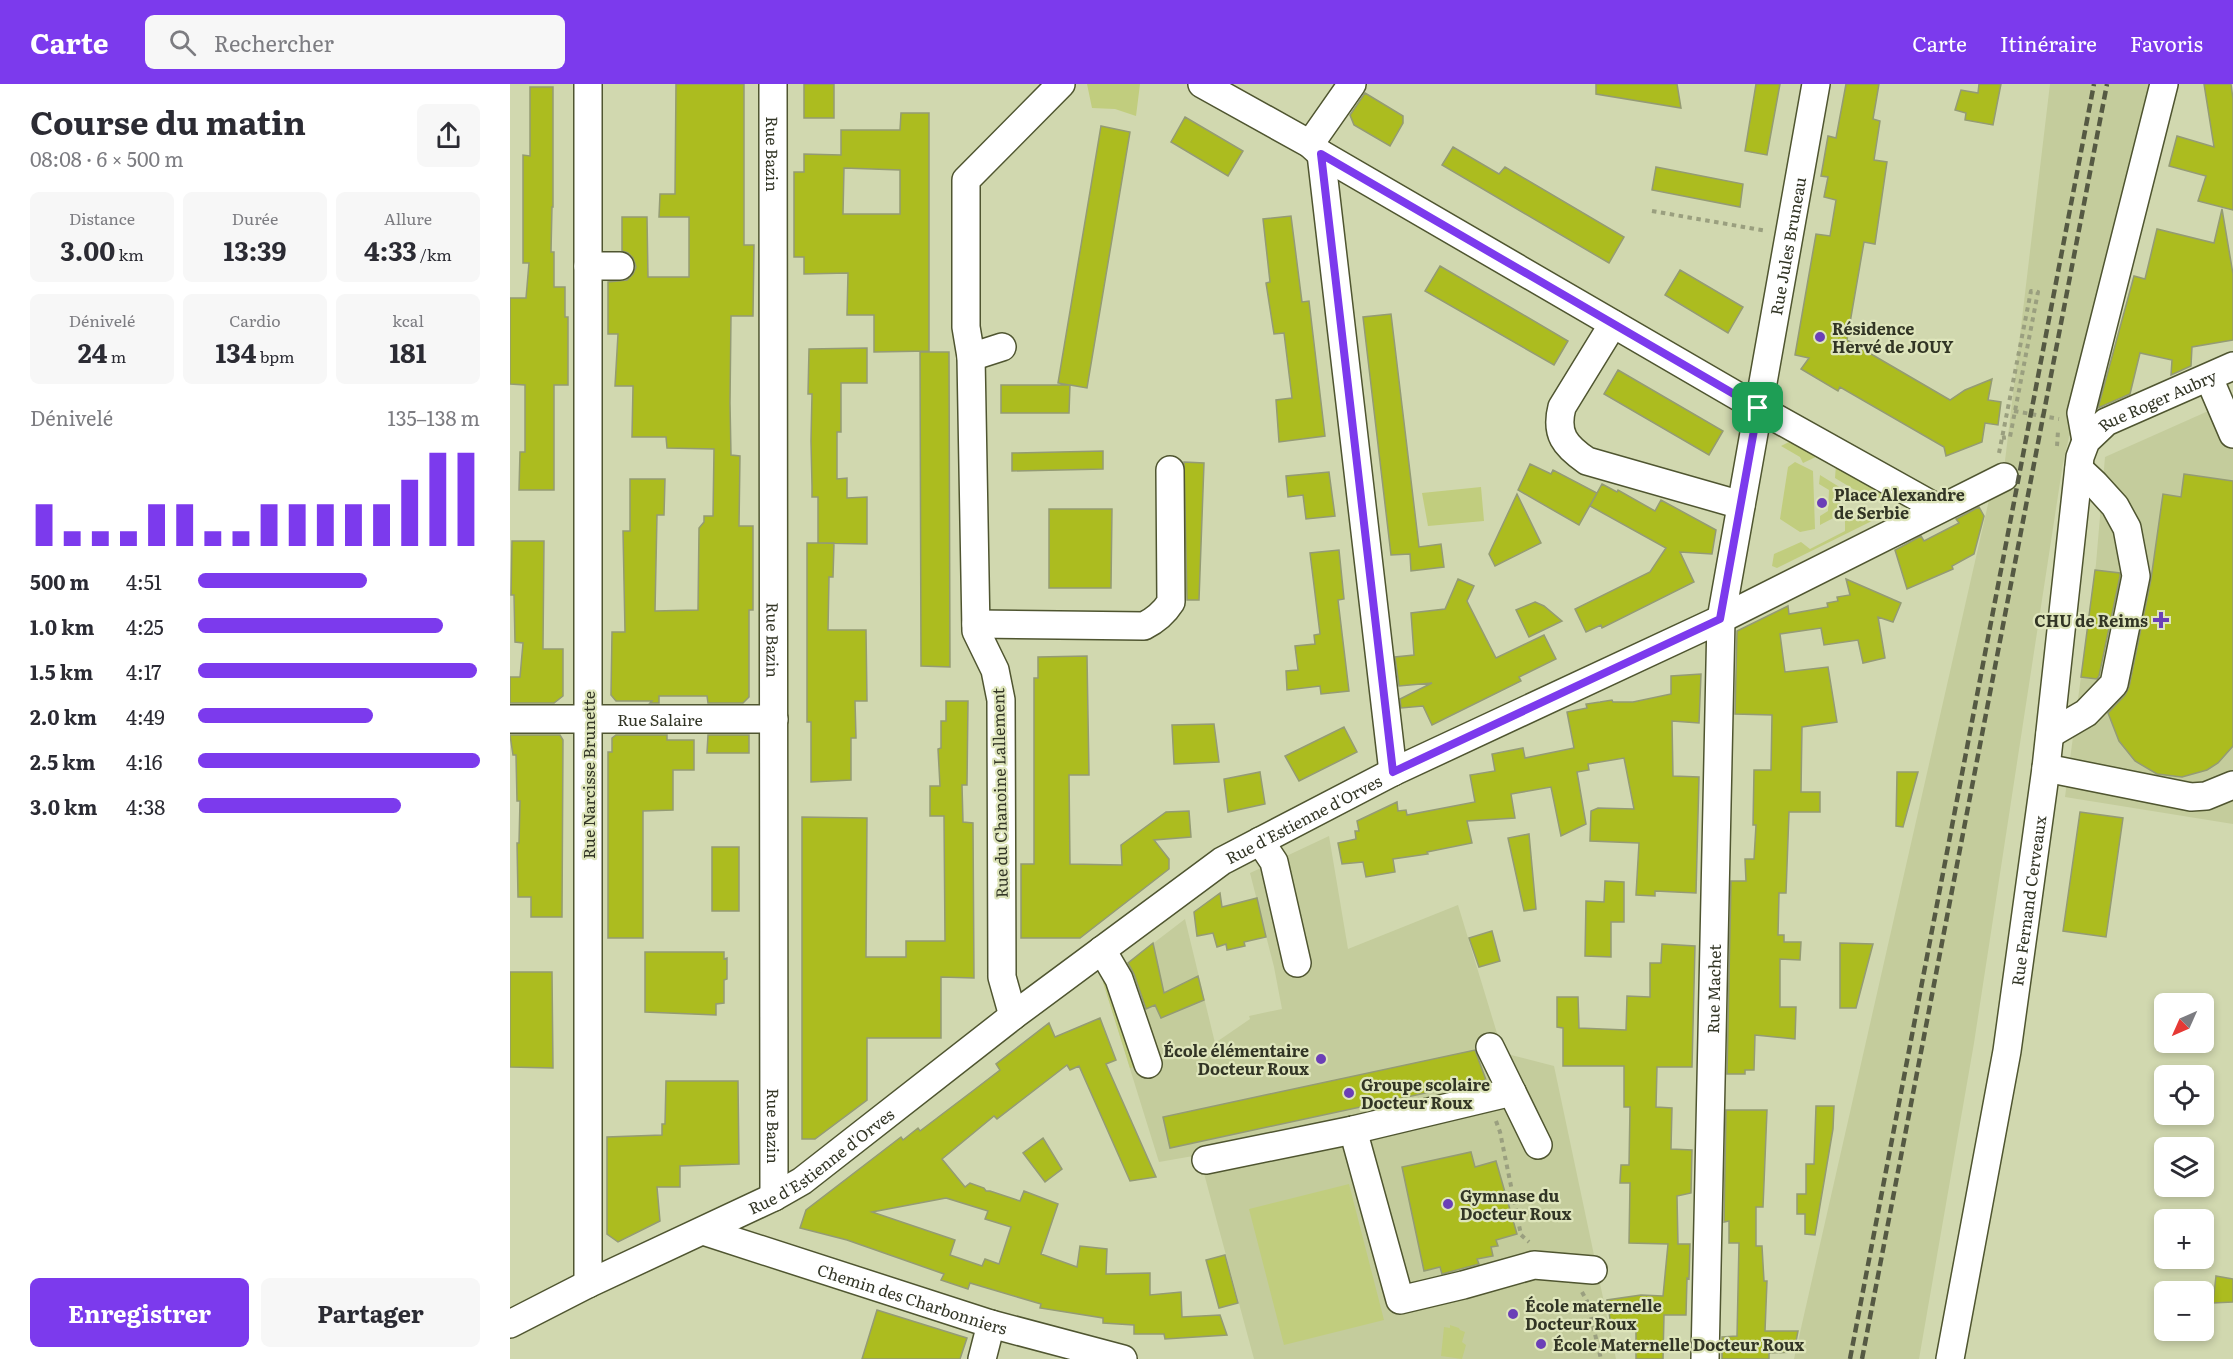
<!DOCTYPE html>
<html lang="fr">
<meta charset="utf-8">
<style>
:root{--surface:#fff;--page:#f7f7f7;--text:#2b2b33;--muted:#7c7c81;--accent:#7c3aed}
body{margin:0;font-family:Literata,serif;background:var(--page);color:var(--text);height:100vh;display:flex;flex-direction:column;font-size:22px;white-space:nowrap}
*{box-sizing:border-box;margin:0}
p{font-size:20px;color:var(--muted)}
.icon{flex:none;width:33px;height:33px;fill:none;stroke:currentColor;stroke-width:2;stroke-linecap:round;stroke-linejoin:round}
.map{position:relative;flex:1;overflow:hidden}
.details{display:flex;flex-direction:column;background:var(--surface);width:510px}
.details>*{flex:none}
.needle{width:39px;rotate:225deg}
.fabs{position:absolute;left:1644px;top:909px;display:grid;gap:12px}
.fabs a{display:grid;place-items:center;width:60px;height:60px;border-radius:9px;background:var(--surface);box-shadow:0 3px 9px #0003;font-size:30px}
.pin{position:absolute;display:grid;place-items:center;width:51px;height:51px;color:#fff;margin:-26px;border-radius:12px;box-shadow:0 3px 9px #0006}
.round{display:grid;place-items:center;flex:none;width:63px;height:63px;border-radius:9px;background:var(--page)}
.summary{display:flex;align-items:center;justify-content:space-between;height:102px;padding:0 30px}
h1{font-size:33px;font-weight:700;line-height:45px}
.figures{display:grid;grid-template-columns:repeat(3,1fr);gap:9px;height:102px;padding:6px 30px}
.figures div{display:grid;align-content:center;border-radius:9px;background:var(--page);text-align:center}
.figures b{font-size:26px;font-weight:700}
.figures small{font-size:16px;font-weight:400}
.figures p{font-size:16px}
.chart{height:168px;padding:12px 30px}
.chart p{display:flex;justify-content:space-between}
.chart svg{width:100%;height:108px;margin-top:6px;stroke:var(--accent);stroke-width:6}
.primary-button{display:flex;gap:12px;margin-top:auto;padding:12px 30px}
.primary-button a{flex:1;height:69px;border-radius:9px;background:var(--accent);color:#fff;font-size:24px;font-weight:700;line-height:69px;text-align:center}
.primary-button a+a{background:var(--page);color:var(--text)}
ul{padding:0 30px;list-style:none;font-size:20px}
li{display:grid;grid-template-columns:96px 72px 1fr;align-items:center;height:45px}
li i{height:15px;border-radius:8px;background:var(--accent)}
header{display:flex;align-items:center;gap:36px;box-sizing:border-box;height:84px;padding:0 30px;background:var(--accent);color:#fff}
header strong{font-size:28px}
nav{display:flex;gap:33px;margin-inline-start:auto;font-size:21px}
.search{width:420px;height:54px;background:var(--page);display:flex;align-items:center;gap:15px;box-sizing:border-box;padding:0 21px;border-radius:9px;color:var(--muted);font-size:22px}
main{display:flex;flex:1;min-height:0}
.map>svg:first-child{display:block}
.built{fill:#c4cc9c}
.green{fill:#c1cd7e}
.building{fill:#acbc1f;stroke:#949b74;stroke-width:1.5;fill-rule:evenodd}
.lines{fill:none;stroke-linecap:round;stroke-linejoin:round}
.minor-casing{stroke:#4f5530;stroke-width:30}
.path{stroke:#9a9f7f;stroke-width:4;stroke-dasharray:4.5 4.5;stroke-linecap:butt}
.minor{stroke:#fff;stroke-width:27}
.rail{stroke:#555943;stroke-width:4.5;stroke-dasharray:9 4.5;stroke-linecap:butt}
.route-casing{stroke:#fff;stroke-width:12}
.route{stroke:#7c3aed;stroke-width:8}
.poi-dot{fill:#6b3fb7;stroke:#dee5bb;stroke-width:2}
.labels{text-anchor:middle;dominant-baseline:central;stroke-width:4.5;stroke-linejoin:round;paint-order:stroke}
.street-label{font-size:16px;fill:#323525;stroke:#dee5bb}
.poi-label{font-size:16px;font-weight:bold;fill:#323525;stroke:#dee5bb;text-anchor:start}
</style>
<header>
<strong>Carte</strong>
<div class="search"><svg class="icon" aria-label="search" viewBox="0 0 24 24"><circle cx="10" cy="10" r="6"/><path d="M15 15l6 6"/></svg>Rechercher</div>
<nav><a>Carte</a><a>Itinéraire</a><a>Favoris</a></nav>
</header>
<main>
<section class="details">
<div class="summary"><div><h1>Course du matin</h1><p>08:08 · 6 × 500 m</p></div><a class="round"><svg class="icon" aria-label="share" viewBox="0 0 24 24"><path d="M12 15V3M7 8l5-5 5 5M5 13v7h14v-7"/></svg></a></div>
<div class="figures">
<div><p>Distance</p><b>3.00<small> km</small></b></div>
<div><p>Durée</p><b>13:39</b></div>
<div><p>Allure</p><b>4:33<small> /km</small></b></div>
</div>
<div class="figures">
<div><p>Dénivelé</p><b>24<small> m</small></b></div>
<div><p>Cardio</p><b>134<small> bpm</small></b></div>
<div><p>kcal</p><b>181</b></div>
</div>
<div class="chart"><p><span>Dénivelé</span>135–138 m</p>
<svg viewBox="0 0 160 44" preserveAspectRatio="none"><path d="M5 44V27M15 44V38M25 44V38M35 44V38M45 44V27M55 44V27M65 44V38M75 44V38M85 44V27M95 44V27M105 44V27M115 44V27M125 44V27M135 44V17M145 44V6M155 44V6"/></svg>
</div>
<ul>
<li><b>500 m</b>4:51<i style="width:60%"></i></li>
<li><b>1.0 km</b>4:25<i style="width:87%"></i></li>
<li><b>1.5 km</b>4:17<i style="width:99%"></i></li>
<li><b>2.0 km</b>4:49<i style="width:62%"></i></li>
<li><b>2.5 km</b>4:16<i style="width:100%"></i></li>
<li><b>3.0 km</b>4:38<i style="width:72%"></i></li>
</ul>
<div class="primary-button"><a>Enregistrer</a><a>Partager</a></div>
</section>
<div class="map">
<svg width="1723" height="1275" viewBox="0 0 1723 1275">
<rect width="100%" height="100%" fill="#d1d8af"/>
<path class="built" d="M1540,0H1642L1553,379L1464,959L1409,1275H1284L1481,407L1492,402Z
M1723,316V740L1555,713L1586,480L1595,373Z
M819,752L838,865L948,821L993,969L1044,982L1106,1275H744L689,1071L649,1078L593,898L675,835L705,959L740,935L739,932L772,925L764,883L740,789Z"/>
<path class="green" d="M577,0H630L626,32L605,25L582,24Z
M1289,353L1372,399L1371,414L1363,417L1325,394L1326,381L1310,371L1293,379L1290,373L1271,362Z
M1285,378L1303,387L1305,445L1290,448L1270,435L1278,383Z
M1310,391L1331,404L1329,431L1310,441V432L1318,427L1319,406L1309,400Z
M971,403L974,437L918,442L912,409Z
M1354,425H1371L1372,432L1267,484L1262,482L1264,470L1291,458L1300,465L1335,447V435Z
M598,894L633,981L620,984L593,898Z
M839,1100L874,1236L774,1261L739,1125Z
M940,1241L949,1244L950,1246L955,1248L952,1258L956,1261L952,1275L931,1272L934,1243L940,1244Z"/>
<path class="building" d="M166,0H234V161H244L243,232H221L220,319L221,371L230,372L229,442H243V526H239V613L233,619H198L197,612H149V619H140L142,617H106L101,611L102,548H115L113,447H120V395H155L154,431H147L145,527L188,526L189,444L194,438V432H203L204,365L157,364L156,353H122L123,302H105L108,250H98V198L117,196L123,190L126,183L123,174L118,169L112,167V133H137L138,193H179V133H149L150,110H165Z
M294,0H324V34H294Z
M1086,0H1167L1171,24L1086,10Z
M1246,0H1270L1257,71L1235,67Z
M1336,0H1369L1363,35L1370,37L1364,76L1377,78L1365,160L1354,158L1337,256L1440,316L1455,306L1482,295L1478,316L1491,318L1488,341L1475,339L1472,358L1436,372L1434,363L1330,303L1328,307L1291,285L1299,274L1285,271L1306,150L1320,152L1326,116L1314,113L1318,93L1311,92L1318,52L1326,54Z
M1469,0H1491L1483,41L1455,36L1456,29L1445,26L1451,6L1468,9Z
M1694,0H1721L1723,15V126L1688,117L1696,92L1659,82L1667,52L1704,63Z
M20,3H43V123H42L41,168H44V203H55V233H58V301H44V406H9L10,368H15V301L0,300V214H16L19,179H13V71L20,72Z
M855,9L893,32V39L880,62L844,41L840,31Z
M391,29H419V267L364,268V231H337L338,189L294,190V173H284V88H294V70L331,71V46H390ZM334,84L390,86V130H333Z
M675,33L733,67L718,92L661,58Z
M591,42L620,48L577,304L560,301L559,329H491V301H559L548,299Z
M943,63L989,90L995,83L1114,153L1099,179L932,81Z
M1146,83L1233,100L1230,123L1142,106Z
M1712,125L1723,190V256L1682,263L1681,282L1661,291L1662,276L1630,269L1620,310L1588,324L1624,192L1635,195L1647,145L1704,159Z
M781,132L792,218L799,217L815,352L769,358L766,316L782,314L774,249L764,250L756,199L760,198L753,135Z
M930,182L1058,257L1044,281L915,207Z
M1170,186L1233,223L1218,249L1155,211Z
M881,230L909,463L931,460L934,483L901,487L900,470L881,471L853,233Z
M357,264V299H331V348H327V395L337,394V414L357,413V460L308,459V413H302V402L301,357L302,310H298L299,265Z
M410,268H439L440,583L411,582Z
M1108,286L1213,347L1199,371L1094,310Z
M593,367V385L502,387V369Z
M674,378L694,379L689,516H677Z
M1020,380L1041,390L1043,386L1087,409L1069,441L1008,406Z
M819,388L825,432L796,435L793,411L778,413L776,392Z
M1674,390L1723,397V662L1708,679L1697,686L1672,693L1647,690L1625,677L1609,657L1598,629L1615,611L1619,603L1641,495L1653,410L1671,413Z
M1092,400L1107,408L1108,406L1145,427L1151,416L1206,446L1202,470L1170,468L1184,498L1092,544L1091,541L1076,548L1065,525L1140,488L1156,464L1080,422Z
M1007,410L1031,459L985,482L979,470Z
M1469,423L1474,432L1464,470L1442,482L1443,485L1397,505L1385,466L1411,452L1414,457L1449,439L1446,435Z
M539,425H602L601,504H539Z
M2,457H34L33,565H53V612L44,619H0V593H10L13,559L5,558L4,511H1Z
M297,459H324L323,493H319L318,546H356L357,617H345L346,654H341V696L301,698V638H297Z
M829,466L834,515L828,516L839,607L811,610L810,602L777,606L776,587L788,586L785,562L805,560L804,551L810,550L800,469Z
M1585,486L1610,489V492L1589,592L1587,595L1571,593Z
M948,495L964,502L957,517L986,574L1034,551L1046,575L1009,593L1011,597L922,641L913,622L891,624L890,615L922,599L889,602L885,573L904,571L901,529L935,525Z
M1336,495L1391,519L1383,538L1368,533L1375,574L1353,579L1348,556L1314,561L1311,544L1270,550L1275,588L1318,583L1327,638L1292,643L1291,708H1310V728H1279L1276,809H1269L1268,851H1274V858H1291L1290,876L1270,875V923H1286L1285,955L1245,951L1244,986H1235V990H1217L1221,797H1236L1235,775H1244L1246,741H1243L1244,686H1261L1262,631L1225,630L1227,547L1278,522L1279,530L1318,523L1317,519L1328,517L1327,513L1340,511Z
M1025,518L1034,522L1052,537L1019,553L1006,526Z
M577,572L579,691H559L560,780L612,781L611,761L656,728L679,727L681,753L644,756L659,775V785L570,854H511V780H524V594H528V573Z
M1191,590L1189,639L1162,637L1163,692L1189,693L1186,809L1145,807V812L1126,811L1129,759L1080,757L1081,727L1088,724L1124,725L1114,674L1078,680L1079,686L1067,688L1076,740L1051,752L1041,703L1001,710L1005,734L957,737L962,759L917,768L918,770L883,775L885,788L856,793L853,778L832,780L828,759L846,755L845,747H849L847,737L887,718L888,727L896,726L897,731L965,718L960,691L985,687L982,670L1013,664L1015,674L1064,664L1057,628L1077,624L1076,620L1090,618L1102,616L1103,618H1123L1161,610V592Z
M436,617H458L457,701H452L453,738L463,739L464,894L431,893V954H357V1016L305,1055H292V733L357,734L356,873H396V857H435L434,732H420V702H430L428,665L431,664V637H436Z
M704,640L709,678L664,680L662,641Z
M834,643L847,668L789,697L775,672Z
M0,651H50L53,656L52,833H21V813H8L7,759H9L10,717H7L6,671H3Z
M106,651H157V656H184V686H163V726L133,727V854H98V668H102V654Z
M198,651H239V669H197Z
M750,688L755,720L718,728L714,695Z
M1387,688H1408L1393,743L1386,742Z
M1570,728L1613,734L1596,853L1553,847Z
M1019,750L1026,825L1014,827L998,754Z
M202,763H229V827H202Z
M1095,797L1114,798V838H1101V873L1075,872L1076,817L1094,818Z
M710,809L712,823L747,814L756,853L734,858L735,862L717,866L716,860L707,863L703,849L687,852L684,828Z
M982,847L990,877L969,883L959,854Z
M643,859L654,909L688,892L694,916L651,934L645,921L636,925L624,890L618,879Z
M1330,859L1363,860L1346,924H1330Z
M1152,860L1185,862L1182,983H1147L1146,1023L1162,1024L1161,1065L1182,1066L1181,1109L1167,1112L1168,1160H1180L1179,1195L1177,1194L1176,1231H1154L1153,1275H1126V1241H1101L1097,1216L1131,1211L1153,1212L1158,1160L1119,1159L1120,1099H1110L1111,1081H1119L1120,1023H1114V982H1053V944L1047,943V913H1068L1069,944L1116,946L1117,912L1140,913V879H1151Z
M135,868H214V875L217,874V895L214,896V919L206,920V931L135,928Z
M0,888H42L43,984L0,983Z
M590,934L606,976L596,980L646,1093L620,1097L569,982L560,986L557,981L487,1035L484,1032L432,1075L455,1103L460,1099L474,1104L476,1107H480L510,1117L514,1107L548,1120L531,1170L567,1183L570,1162L597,1165L596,1190L640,1189V1211L671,1208L672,1233L710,1231L717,1251L655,1255L654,1250H624V1241L593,1239V1234L530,1224L531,1220L460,1199L458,1205L431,1196L434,1190L337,1156L290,1144L296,1126L391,1053L393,1056L408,1044L410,1047L464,1006L490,986L486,980L539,939L545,953ZM436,1114L478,1127L475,1135L501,1143L489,1180L475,1175L472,1182L440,1171L445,1156L362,1128Z
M965,966L976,996L660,1064L653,1033Z
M156,997H228L229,1080L170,1082V1103H147L150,1137L108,1158L97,1150V1053L152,1051V1040H155Z
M1306,1022H1324L1323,1045L1305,1151L1295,1150V1130H1287V1110H1296V1080H1304Z
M1216,1026H1257L1253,1123H1246V1162H1252L1254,1197H1257L1255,1247H1288L1284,1268L1259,1269V1275H1212V1253L1227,1252L1229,1159H1219V1137L1214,1138Z
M533,1054L552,1085L535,1098L513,1069Z
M961,1068L965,1083L986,1077L1007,1150L986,1156L988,1162L981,1163L983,1172L967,1175L969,1180L932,1190L930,1183L914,1187L892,1083Z
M715,1171L728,1219L709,1224L696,1176Z
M1706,1192L1723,1195V1218L1703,1219Z
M367,1226L457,1254L450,1275H352Z"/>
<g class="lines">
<defs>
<g id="minor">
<path id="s1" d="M263,0L264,1113"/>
<path d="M692,0L800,60L811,70L1248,324L1429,425"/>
<path d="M800,60L842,0"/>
<path d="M811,70L883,688"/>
<path d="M78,182H110"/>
<path d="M1103,240L1052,323C1045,350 1055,362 1077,377L1231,421"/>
<path d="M461,273L492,263"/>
<path d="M1699,294L1723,350"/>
<path d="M1576,357L1571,329L1654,0"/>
<path d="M466,540L634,542C646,536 654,529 661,518L660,386"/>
<path id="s2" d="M0,635H264"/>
<path d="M1540,650L1576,629L1604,600L1626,492L1617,444L1605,422L1585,400L1569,385"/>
<path d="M1536,684L1681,713L1696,712L1723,701"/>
<path d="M750,757L764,778L787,879"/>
<path d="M592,866L609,895L638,980"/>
<path d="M503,932L492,893L491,616L485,586L466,547L461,273L456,243V96L551,0"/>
<path d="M980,963L1028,1061"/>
<path d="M843,1046L890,1216L953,1201L1024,1181L1083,1186"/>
<path d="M696,1076L843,1046L1002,1008"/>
<path id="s3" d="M193,1147L481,1240L613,1275"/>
<path d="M78,1200V0"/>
<path id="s4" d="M0,1240L78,1200L264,1113L292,1097L503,932L712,777L883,688L1211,535L1494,393"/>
<path d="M472,1275L481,1240"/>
<path id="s5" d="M1195,1275L1211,535L1306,0"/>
<path id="s6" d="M1440,1275L1497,967L1536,684L1570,373L1576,357L1596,338L1723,282"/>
</g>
</defs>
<use href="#minor" class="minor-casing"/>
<path class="path" d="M1142,127L1257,147
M1504,327L1549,335
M1547,362L1548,347
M1489,369L1492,354L1521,207L1528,208L1500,353L1492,354
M986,1037L990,1048L1011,1151L1019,1158
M1072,1208L1077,1217L1091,1275"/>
<use href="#minor" class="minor"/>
<path class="rail" d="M1340,1275L1584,0
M1352,1275L1597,0"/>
</g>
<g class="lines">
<defs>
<path id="route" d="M811,70L1248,324L1210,535L883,688Z"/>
</defs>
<use href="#route" class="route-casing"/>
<use href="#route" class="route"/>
</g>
<g class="poi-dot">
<circle cx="1310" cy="253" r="6"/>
<circle cx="1312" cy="419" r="6"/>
<path d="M1648 527h6v6h6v6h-6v6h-6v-6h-6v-6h6z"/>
<circle cx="811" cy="975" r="6"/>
<circle cx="839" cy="1009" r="6"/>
<circle cx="938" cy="1120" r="6"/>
<circle cx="1003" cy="1230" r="6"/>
<circle cx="1031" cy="1260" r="6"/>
</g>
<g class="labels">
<g class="street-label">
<text stroke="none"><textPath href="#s1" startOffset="70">Rue Bazin</textPath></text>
<text stroke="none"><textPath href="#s5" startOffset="1119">Rue Jules Bruneau</textPath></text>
<text stroke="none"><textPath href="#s6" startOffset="1012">Rue Roger Aubry</textPath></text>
<text stroke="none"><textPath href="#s1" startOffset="556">Rue Bazin</textPath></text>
<text stroke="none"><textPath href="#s2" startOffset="150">Rue Salaire</textPath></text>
<text transform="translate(78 691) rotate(-90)">Rue Narcisse Brunette</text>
<text transform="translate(489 709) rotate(-91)">Rue du Chanoine Lallement</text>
<text stroke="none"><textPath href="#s4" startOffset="945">Rue d'Estienne d'Orves</textPath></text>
<text stroke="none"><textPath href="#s6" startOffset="465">Rue Fernand Cerveaux</textPath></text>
<text stroke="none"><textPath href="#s5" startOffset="370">Rue Machet</textPath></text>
<text stroke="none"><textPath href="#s1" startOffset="1042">Rue Bazin</textPath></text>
<text stroke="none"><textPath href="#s4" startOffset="352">Rue d'Estienne d'Orves</textPath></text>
<text stroke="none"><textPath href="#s3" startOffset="220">Chemin des Charbonniers</textPath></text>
</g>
<g class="poi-label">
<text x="1322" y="244">Résidence<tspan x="1322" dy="18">Hervé de JOUY</tspan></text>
<text x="1324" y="410">Place Alexandre<tspan x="1324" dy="18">de Serbie</tspan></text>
<text x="1638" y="536" text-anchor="end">CHU de Reims</text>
<text x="799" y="966" text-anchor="end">École élémentaire<tspan x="799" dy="18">Docteur Roux</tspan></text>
<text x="851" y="1000">Groupe scolaire<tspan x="851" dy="18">Docteur Roux</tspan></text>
<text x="950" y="1111">Gymnase du<tspan x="950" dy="18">Docteur Roux</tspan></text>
<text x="1015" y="1221">École maternelle<tspan x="1015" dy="18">Docteur Roux</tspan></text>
<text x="1043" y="1260">École Maternelle Docteur Roux</text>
</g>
</g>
</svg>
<div class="fabs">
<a><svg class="needle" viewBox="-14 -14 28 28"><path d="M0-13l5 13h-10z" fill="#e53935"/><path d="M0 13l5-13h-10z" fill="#7c7c81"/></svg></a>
<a><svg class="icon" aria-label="locate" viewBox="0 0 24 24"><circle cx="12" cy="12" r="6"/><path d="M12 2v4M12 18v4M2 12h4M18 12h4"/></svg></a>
<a><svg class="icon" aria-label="layers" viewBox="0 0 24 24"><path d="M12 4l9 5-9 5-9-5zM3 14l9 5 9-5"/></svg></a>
<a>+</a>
<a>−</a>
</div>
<div class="pin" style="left:1248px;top:324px;background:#1e9e55"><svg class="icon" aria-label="arrive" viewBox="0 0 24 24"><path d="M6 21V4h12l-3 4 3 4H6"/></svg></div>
</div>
</main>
